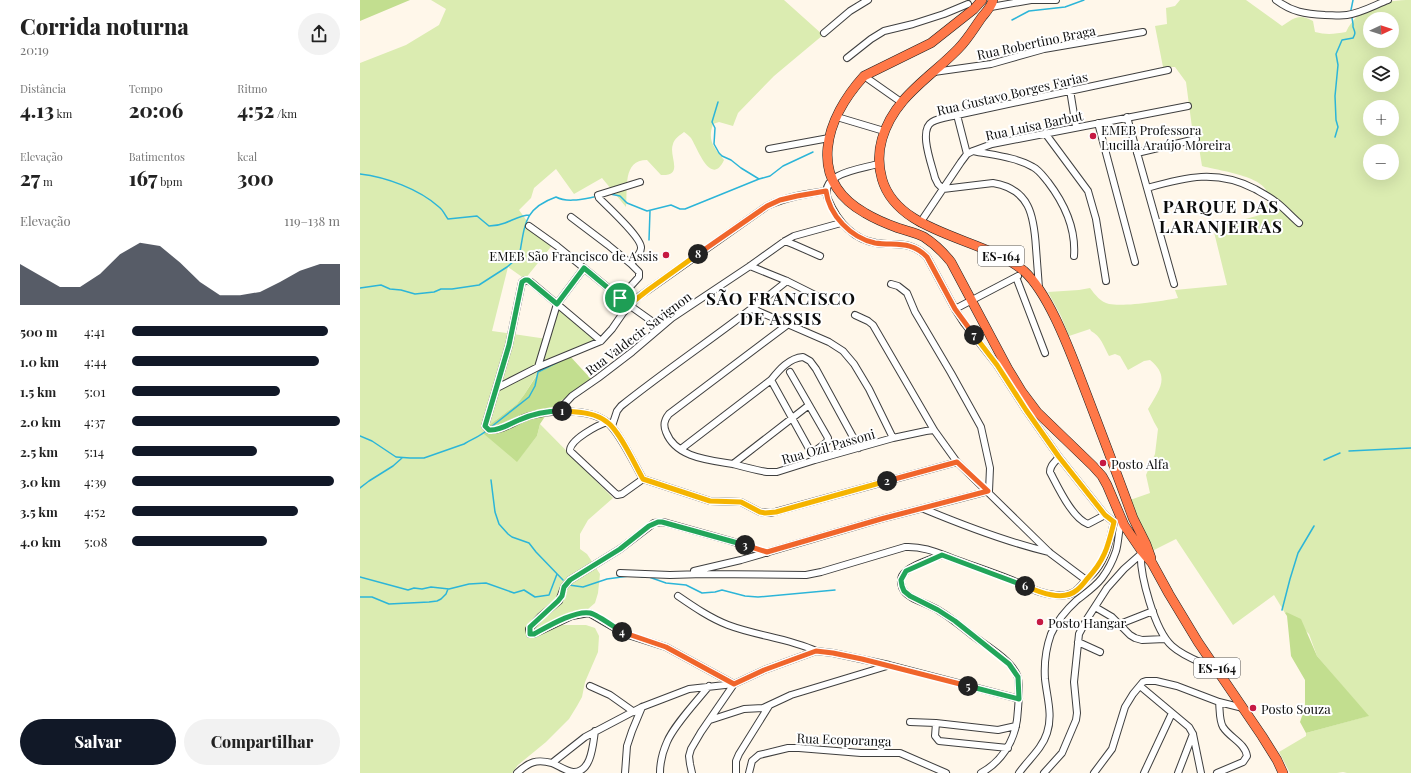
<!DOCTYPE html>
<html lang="pt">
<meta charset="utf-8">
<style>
:root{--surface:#fff;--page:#f2f2f2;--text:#222;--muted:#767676;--accent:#111827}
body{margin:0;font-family:"Playfair Display",serif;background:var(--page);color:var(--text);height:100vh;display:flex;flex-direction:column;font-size:15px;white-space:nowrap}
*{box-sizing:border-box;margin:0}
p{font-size:13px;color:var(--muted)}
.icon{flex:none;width:22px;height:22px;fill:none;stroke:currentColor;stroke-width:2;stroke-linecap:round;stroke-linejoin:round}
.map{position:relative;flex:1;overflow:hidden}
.drawer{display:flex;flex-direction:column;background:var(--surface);width:360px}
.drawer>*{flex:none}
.needle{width:26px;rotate:86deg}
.fabs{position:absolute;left:1003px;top:12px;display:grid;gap:8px}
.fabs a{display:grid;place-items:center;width:36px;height:36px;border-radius:50%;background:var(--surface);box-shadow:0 4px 16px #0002;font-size:20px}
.pin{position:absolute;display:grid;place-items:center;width:34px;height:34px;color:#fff;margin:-17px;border:2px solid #fff;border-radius:50%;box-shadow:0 1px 4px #0007}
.km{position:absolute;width:20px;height:20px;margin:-10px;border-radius:50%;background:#222;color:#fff;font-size:11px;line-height:20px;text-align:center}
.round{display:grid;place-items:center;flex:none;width:42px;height:42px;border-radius:21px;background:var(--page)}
.overview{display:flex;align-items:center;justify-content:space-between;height:68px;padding:0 20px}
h1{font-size:22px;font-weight:800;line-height:30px}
.metrics{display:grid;grid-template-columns:repeat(3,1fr);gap:6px;height:68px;padding:4px 20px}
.metrics div{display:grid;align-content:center}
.metrics b{font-size:20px;font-weight:800}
.metrics small{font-size:11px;font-weight:400}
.metrics p{font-size:11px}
.chart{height:112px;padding:8px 20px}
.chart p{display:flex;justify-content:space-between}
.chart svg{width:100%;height:72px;margin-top:4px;fill:var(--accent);opacity:.7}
.action{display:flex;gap:8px;margin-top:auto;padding:8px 20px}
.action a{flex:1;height:46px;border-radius:24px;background:var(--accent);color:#fff;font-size:16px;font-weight:800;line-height:46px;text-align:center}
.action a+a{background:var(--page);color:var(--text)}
ul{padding:0 20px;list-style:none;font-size:13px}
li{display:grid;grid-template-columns:64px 48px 1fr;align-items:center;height:30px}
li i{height:10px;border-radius:5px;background:var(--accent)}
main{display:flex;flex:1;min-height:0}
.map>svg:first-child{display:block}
.green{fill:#dbecb1;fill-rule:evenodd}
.forest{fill:#c2de8f}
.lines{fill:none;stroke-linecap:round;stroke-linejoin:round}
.stream{stroke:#2cb5d8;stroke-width:1.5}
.minor-casing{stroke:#3f3f3f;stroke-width:8}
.highway-casing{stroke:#1d1d1d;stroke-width:10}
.minor{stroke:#fff;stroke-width:6}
.highway{stroke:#ff7848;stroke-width:9}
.split-1-casing{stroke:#fff;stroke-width:8}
.split-2-casing{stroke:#fff;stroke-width:8}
.split-3-casing{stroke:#fff;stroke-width:8}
.split-4-casing{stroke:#fff;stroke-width:8}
.split-5-casing{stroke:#fff;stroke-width:8}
.split-6-casing{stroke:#fff;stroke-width:8}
.split-7-casing{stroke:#fff;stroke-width:8}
.split-8-casing{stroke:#fff;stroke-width:8}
.split-9-casing{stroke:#fff;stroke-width:8}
.split-1{stroke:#22a559;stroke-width:5}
.split-2{stroke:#f5b400;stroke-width:5}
.split-3{stroke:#f0652b;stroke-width:5}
.split-4{stroke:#22a559;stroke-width:5}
.split-5{stroke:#f0652b;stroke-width:5}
.split-6{stroke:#22a559;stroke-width:5}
.split-7{stroke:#f5b400;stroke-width:5}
.split-8{stroke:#f0652b;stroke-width:5}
.split-9{stroke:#f5b400;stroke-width:5}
.poi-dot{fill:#c61943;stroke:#fff;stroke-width:1.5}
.labels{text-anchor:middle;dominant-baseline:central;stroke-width:4;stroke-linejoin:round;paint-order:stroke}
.shield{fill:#fff;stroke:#555;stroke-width:1}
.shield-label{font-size:12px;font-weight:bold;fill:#0c0c0c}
.street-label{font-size:13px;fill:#0c0c0c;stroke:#fff}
.poi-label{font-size:13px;fill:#0c0c0c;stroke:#fff;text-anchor:start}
.district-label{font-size:17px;font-weight:bold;letter-spacing:1px;fill:#0c0c0c;stroke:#fff}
</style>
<main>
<section class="drawer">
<div class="overview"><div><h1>Corrida noturna</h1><p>20:19</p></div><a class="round"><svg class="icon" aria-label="share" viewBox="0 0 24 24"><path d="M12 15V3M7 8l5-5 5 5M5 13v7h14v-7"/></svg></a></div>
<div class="metrics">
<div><p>Distância</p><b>4.13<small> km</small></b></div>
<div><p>Tempo</p><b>20:06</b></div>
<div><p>Ritmo</p><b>4:52<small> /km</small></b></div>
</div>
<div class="metrics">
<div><p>Elevação</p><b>27<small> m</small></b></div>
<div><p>Batimentos</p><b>167<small> bpm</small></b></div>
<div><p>kcal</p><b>300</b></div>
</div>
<div class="chart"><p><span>Elevação</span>119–138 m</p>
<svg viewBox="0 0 160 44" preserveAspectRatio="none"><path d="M0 44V19L10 26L20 33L30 33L40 25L50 13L60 6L70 8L80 18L90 30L100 38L110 38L120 36L130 30L140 23L150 19L160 19V44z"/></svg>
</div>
<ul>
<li><b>500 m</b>4:41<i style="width:94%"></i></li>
<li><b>1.0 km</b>4:44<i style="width:90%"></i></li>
<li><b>1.5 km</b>5:01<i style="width:71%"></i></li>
<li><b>2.0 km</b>4:37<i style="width:100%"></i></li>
<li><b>2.5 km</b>5:14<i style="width:60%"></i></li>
<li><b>3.0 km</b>4:39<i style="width:97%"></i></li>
<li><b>3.5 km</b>4:52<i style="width:80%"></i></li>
<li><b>4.0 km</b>5:08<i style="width:65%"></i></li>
</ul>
<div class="action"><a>Salvar</a><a>Compartilhar</a></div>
</section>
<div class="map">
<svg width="1051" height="773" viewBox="0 0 1051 773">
<rect width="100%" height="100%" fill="#fff7ea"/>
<path class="green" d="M71,0H424L463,35L414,76L378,113L373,126L359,122L353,124C347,141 354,147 364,160C351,188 337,147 331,138C329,136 327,134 324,132C320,135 314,139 313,144C308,156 325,176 301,175L287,160C262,160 268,189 266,207L242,178L214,194L196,169L174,188L171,198L159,210L167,221L194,243L165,279L148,267L132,331L187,339L196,307L237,340L177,374L164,395L157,404L136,420L157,461L177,436L180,424L253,498L228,520L220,534V549L227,554L240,574L238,593L235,603L228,609L202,622L203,625H226L235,628L239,636L238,652L225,682L222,697L217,706L209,719L186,742L158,765L152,773H0V63L46,45L79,25L86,9Z
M820,0H886L922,26C934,18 939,13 953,21L955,32C966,35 975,34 986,32C998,6 1025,0 1051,0V773H987L983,772L977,773H930L919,752L946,736V733L1008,716L957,656L949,634L926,612L925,613L914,595L873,625L816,539L792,551L770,500L790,493L786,475L795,454L798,429L794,422L788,409C799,390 811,377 790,360L784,361L768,370L760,356L755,354L749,356C744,347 741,336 731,331L730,329L709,336L701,316L688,292L719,290L730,288C735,295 741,302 749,304C764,307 803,301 818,298L815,290L867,285L853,228L900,215C902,211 907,206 908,201C914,176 858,171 842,166L837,135H833L826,82L815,67H803L795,26L807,24L806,8L815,6ZM1010,19H1032V41H1010ZM1010,63H1032V85H1010ZM1010,107H1032V129H1010ZM1010,151H1032V173H1010Z"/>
<path class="forest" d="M0,0H50L0,21Z
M209,355L231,379L190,409L180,424L177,436L157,462L124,434L127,427L157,404L164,395L182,367Z
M926,612L941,619L957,656L1009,716L946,733L940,722L945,707V680L931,656L927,616L925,613Z"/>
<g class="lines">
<path class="stream" d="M991,10L993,0
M652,20L669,11L705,7L724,0
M358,102L352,122L355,128L354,144L359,153L362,156L371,160L381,168L399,179
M975,137L978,127L976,120L975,96L978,65L976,54L982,40L993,38C996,33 995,32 993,27V24L992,18
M0,174C26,177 59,189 79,207C83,210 85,215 88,219L117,216L129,226C135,226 140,225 145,223C153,220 161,215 170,215
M250,194L260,196L267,203L287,211L311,205L320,209H325L399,179L410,176L423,166L453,152
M289,240L290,211
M0,288L21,285L30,289L41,290L55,294L74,292L81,289H92L119,285L147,267L154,261L160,252C165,223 165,208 196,197C207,203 223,199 234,197
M131,427L169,397L175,386L178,372L202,360
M0,436L12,441L36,457L50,458H64L104,444C112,439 119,437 126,431
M989,451L1051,448
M964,460L980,453
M131,480L135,512L139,524L148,534L152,537L169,543L176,552L203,580
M0,488L9,481L33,466L42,458
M0,577L48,590L54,588L62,589L71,587L89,589L109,584L126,583L154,593L164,590L175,597L189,595L197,574
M281,577H289L306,583L326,585L342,593L355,592L362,590L385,596L398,597L475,590
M209,585L223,587L247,579L269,576
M0,597H12L29,604L69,602L77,601L81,599L86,594L88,589
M922,610L930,579L938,553L954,526"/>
<defs>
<path id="minor" d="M916,0C932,12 945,14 965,15C972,15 980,16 987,15C1001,13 1015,5 1028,0
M631,7L671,0H696
M464,33L490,11L508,0
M487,58L511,39L524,31L553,24L584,14L608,4
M574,72L631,64L684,49L783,32
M504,76L541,102
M710,90L716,127
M597,115L607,154
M477,117L524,131
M767,117L814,284
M738,123L775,262
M685,133L728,191L736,219L746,281
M409,149L469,138
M613,151C632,155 656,157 673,167C679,170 683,176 688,182C704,203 716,229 714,256
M777,153L836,139
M518,164C501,169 458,173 468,199C477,220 492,239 516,243C536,246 551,240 567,257L595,309L604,323L637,365L666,410L699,457L745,515L754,522
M787,188C826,177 857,169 895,189C902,193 910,197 916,202C924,208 931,216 939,223
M211,217L248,245L271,264
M560,223L601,162L607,154L613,151L632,144L828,106
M169,226L197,246L269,305L300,327
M425,241L435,245L460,256
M390,266L427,281L467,301
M656,277L685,353
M531,284L538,286L547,293L555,312L591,373L621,427L630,468L629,491
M679,288C678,275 677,261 676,248C674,216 670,189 633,183L583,189L578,184L575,178C572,165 558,130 572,122C579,118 589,117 597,115L808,70
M260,298L279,277V272L271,264C274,259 281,254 281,248C282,238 247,206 239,198L238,195L280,182
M393,309L469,342L483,351L494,364L509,389L533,438
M595,309L658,276
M495,315L508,321L513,325L574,430L597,462L690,553L726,580
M427,325L309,414C304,420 303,425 306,432C316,458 349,460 373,464C384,467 395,470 407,472H417L455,460L533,438L566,431L574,430
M241,341L171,282L165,280L162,282L149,345L125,426L129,430C143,431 156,420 169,416C190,410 229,408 247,422C259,431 275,465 283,479
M178,367L197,304L224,268
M430,372L468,438L467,442L451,454
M411,380L453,456
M137,388L178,367L241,341L252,329L263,313L277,298L407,206C426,197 445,194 466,191
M198,411L212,396L238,378L272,352L312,318L390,266L425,241L434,236L481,223
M247,422C238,425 209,440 210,451L257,495L262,494L283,479
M252,426L257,411L261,406C315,363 373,325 427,281
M321,449L411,380C419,370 429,358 443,357L450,361L456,369L499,448
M699,457C695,462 690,465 690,472C698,487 712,518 728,524L745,515
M373,464L449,405
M283,479L350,501L381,502L400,512L411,513L597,462
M564,509C605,526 646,542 689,552
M781,551C779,574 795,631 812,646C824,657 841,662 855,669
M582,555C572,559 547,566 542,576C540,580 541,587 544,591C549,599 569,604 578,610C590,617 601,626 612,635C625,645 650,659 657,675C661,684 658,709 657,720C654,742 641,762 621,773
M334,571L381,560L521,519L629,491
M260,573L310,575L344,574L446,575L461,572L545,547C563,546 578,553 594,559C613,566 631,572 649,579C664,585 679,594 695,595C711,597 716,592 725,581C729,577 733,574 736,570C747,556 750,539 754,522
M318,596C334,607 350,618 368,625C397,636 428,638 456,651
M735,607L752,617L770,635L775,638L782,640L805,639
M760,624L793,611
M718,642L740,652
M230,686L250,695L274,712
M780,686L829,727L833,734L841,773
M350,720L384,709L403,708L431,695L527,666
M550,722L576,723L638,730L656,726
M576,723L575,736L579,741L648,748
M192,763C199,766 206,771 213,772C232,773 233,743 235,731
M157,773C169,762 176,759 192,763L225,737L282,707L329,689L374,684L404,670L456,651L473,653L529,665L659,699
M265,773L267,746L272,731L282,707
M300,773C300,763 303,751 307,742C314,725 337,701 349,686
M332,773L330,764L329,756L331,749L341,732L374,684L306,647L265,634L229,613L212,616L174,634H170L169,629L181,616L199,601L204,587L210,580L260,549L294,523L302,522L307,523L371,541L407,553
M376,773V761L379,754L409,706
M389,773L392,761L399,755L428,748H439L501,753H540L586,773
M659,773C668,760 682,749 687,733C693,715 687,698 685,679C684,664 686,648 691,634C697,621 707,609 717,600C726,593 735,587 742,578C748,570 753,560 756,551C759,541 758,530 762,521
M684,773L702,753L716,720L717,713L714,682L719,634L727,619L747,588L764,569L781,554
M734,773L752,749L765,707L773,694L783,682L786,681H796L817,686L859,702L883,708
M784,773L812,713
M818,773L833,734
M857,773L883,762L887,756C885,743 870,738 863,727C859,720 860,710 859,702"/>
<path id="highway" d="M622,0L614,9L571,43L504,76C466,118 445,179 505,213C515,219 527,224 538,228C547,231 556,233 564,237C575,244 583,252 591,262L648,369L662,392L677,412L733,466L742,476L747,485L764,525L781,550L792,563L809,594L838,642L902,736L917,760L923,773
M633,0C631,7 627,11 622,17C614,28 608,39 598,49C570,78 534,97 522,139C518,153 518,165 522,179C538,235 624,237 664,271C688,293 708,346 720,377C738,424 756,471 773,518L786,544L791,558"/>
</defs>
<use href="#minor" class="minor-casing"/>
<use href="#highway" class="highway-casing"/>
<use href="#minor" class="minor"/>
<use href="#highway" class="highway"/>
</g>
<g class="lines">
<defs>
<path id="split-1" d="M202,411C188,411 172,414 159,420C149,424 139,431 129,430L125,426L149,345L162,282L165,280H168L197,304L224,268L260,298"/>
<path id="split-2" d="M202,411C217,412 235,412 247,422C259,430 275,465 283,479L350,501L381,502L400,512L405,513L416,512L527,481"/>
<path id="split-3" d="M385,545L407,552L521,519L628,491L597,462L527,481"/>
<path id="split-4" d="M262,632C254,627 238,615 230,613C215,610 187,627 174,634H170V627L198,601L202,596L204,587L210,580L260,549L289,526L298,522H302L385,545"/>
<path id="split-5" d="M262,632L306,647L374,684L404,670L456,651L473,653L502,659L608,686"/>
<path id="split-6" d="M608,686L659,699L658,677L649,664L595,621L578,610L550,596L544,591L542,586L541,580L546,571L582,555L665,586"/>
<path id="split-7" d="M614,335L637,365L666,410L699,457L745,515L754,522C748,546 745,560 727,579C724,583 721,587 717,590C703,602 679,592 665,586"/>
<path id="split-8" d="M338,254L407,206L420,200L437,196L466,191C469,215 491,238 515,243C535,246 551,240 567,257L595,309L614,335"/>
<path id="split-9" d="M260,298L269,305L288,290L338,254"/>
</defs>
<use href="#split-1" class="split-1-casing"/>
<use href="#split-2" class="split-2-casing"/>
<use href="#split-3" class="split-3-casing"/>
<use href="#split-4" class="split-4-casing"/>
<use href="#split-5" class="split-5-casing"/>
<use href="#split-6" class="split-6-casing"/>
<use href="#split-7" class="split-7-casing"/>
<use href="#split-8" class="split-8-casing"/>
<use href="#split-9" class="split-9-casing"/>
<use href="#split-1" class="split-1"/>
<use href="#split-2" class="split-2"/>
<use href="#split-3" class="split-3"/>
<use href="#split-4" class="split-4"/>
<use href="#split-5" class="split-5"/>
<use href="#split-6" class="split-6"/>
<use href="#split-7" class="split-7"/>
<use href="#split-8" class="split-8"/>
<use href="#split-9" class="split-9"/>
</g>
<g class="poi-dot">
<circle cx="733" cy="136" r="4"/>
<circle cx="306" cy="255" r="4"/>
<circle cx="743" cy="463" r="4"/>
<circle cx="680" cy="622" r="4"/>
<circle cx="893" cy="708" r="4"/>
</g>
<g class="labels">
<g class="shield">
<rect x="618" y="246" width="46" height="20" rx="3"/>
<rect x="834" y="658" width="46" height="20" rx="3"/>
</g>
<g class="shield-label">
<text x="641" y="256">ES-164</text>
<text x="857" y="668">ES-164</text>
</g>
<g class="street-label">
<text transform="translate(676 42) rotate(-12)">Rua Robertino Braga</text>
<text transform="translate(652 93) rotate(-13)">Rua Gustavo Borges Farias</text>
<text transform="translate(674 125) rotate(-12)">Rua Luisa Barbut</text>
<text transform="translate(278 333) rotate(-37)">Rua Valdecir Savignon</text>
<text transform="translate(468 446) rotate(-16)">Rua Ozil Passoni</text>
<text transform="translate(484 739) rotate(2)">Rua Ecoporanga</text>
</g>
<g class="poi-label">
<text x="741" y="129">EMEB Professora<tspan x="741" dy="15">Lucilla Araújo Moreira</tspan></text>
<text x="298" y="255" text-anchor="end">EMEB São Francisco de Assis</text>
<text x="751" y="463">Posto Alfa</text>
<text x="688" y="622">Posto Hangar</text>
<text x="901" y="708">Posto Souza</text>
</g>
<g class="district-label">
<text x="861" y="206">PARQUE DAS<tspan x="861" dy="20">LARANJEIRAS</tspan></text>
<text x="421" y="298">SÃO FRANCISCO<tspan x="421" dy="20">DE ASSIS</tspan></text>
</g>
</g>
</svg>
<div class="fabs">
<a><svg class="needle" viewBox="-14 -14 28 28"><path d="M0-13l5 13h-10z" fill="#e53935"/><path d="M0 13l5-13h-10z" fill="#767676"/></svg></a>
<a><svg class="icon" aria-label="layers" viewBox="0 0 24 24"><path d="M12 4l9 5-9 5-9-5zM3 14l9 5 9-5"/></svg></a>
<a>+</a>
<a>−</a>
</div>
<div class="pin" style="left:260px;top:298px;background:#1e9e55"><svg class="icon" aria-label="arrive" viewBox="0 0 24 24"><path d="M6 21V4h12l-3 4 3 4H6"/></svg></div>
<b class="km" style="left:202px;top:411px">1</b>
<b class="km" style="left:527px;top:481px">2</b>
<b class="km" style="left:385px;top:545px">3</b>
<b class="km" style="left:262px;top:632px">4</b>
<b class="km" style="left:608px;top:686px">5</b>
<b class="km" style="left:665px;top:586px">6</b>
<b class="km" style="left:614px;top:335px">7</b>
<b class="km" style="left:338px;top:254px">8</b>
</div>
</main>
